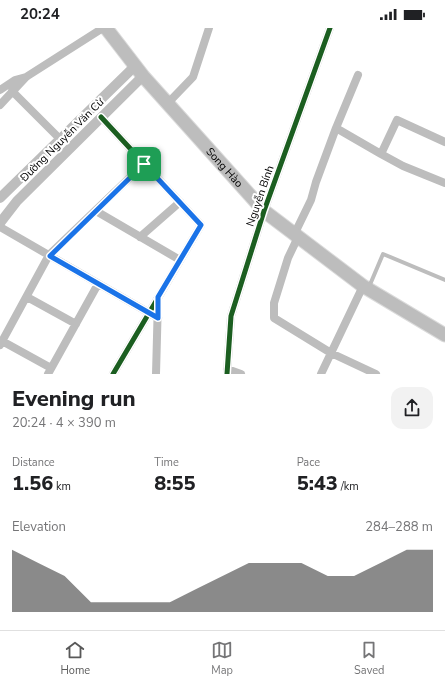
<!DOCTYPE html>
<meta charset="utf-8">
<style>
:root{--surface:#fff;--page:#f2f2f2;--text:#202124;--muted:#757577;--line:#e0e0e0;--accent:#595959}
body{margin:0;font-family:"Nunito Sans",sans-serif;background:var(--page);color:var(--text);height:100vh;display:flex;flex-direction:column;font-size:15px;white-space:nowrap}
*{box-sizing:border-box;margin:0}
p{font-size:13px;color:var(--muted)}
.icon{flex:none;width:22px;height:22px;fill:none;stroke:currentColor;stroke-width:2;stroke-linecap:round;stroke-linejoin:round}
.map{position:relative;height:346px;overflow:hidden}
.panel{display:flex;flex-direction:column;background:var(--surface);flex:1}
.panel>*{flex:none}
.pin{position:absolute;display:grid;place-items:center;width:34px;height:34px;color:#fff;margin:-17px;border-radius:8px;box-shadow:0 2px 6px #0006}
.round{display:grid;place-items:center;flex:none;width:42px;height:42px;border-radius:12px;background:var(--page)}
.head{display:flex;align-items:center;justify-content:space-between;height:68px;padding:0 12px}
h1{font-size:22px;font-weight:800;line-height:30px}
.metrics{display:grid;grid-template-columns:repeat(3,1fr);gap:6px;height:68px;padding:4px 12px}
.metrics div{display:grid;align-content:center}
.metrics b{font-size:20px;font-weight:800}
.metrics small{font-size:11px;font-weight:400}
.metrics p{font-size:11px}
.chart{height:112px;padding:8px 12px}
.chart p{display:flex;justify-content:space-between}
.chart svg{width:100%;height:72px;margin-top:4px;fill:var(--accent);opacity:.7}
.status{display:flex;justify-content:space-between;align-items:center;height:28px;padding:0 20px;background:var(--surface);direction:ltr}
.status svg{height:11px;fill:currentColor}
.tabs{display:flex;justify-content:space-around;align-items:center;height:56px;border-top:1px solid var(--line);background:var(--surface);font-size:11px;color:var(--muted)}
.tabs a{display:grid;justify-items:center;gap:2px}
.tabs .selected{color:var(--accent)}
.map>svg:first-child{display:block}
.lines{fill:none;stroke-linecap:round;stroke-linejoin:round}
.primary-casing{stroke:#dbdbdb;stroke-width:15}
.service{stroke:#bdbdbd;stroke-width:4}
.minor{stroke:#bdbdbd;stroke-width:8}
.tertiary{stroke:#bdbdbd;stroke-width:10}
.primary{stroke:#bdbdbd;stroke-width:13}
.cycleway-casing{stroke:#fff;stroke-width:8}
.cycleway{stroke:#1b5e20;stroke-width:5}
.route-casing{stroke:#fff;stroke-width:8}
.route{stroke:#1a73e8;stroke-width:5}
.labels{text-anchor:middle;dominant-baseline:central;stroke-width:4;stroke-linejoin:round;paint-order:stroke}
.street-label{font-size:11px;fill:#000;stroke:#fff}
</style>
<div class="status"><b>20:24</b><svg viewBox="0 0 49 12"><path d="M0 12V9h3v3zM5 12V6h3v6zM10 12V3h3v9zM15 12V0h3v12zM26 1h20v11H26zM47 4h2v5h-2z"/></svg></div>
<div class="map">
<svg width="445" height="346" viewBox="0 0 445 346">
<rect width="100%" height="100%" fill="#fff"/>
<g class="lines">
<defs>
<g id="primary">
<path id="s1" d="M106,0L143,48L264,183L363,258L445,307"/>
</g>
</defs>
<use href="#primary" class="primary-casing"/>
<path class="service" d="M369,259L383,226L445,252"/>
<path class="minor" d="M0,62L15,52L26,49
M12,63L60,111
M168,75L193,49L209,0
M0,77L26,49L103,0
M101,89L201,197L113,346
M336,100L358,47
M381,126L403,138L445,155
M96,183L180,232
M0,199L158,290
M294,207L311,172L316,154L336,100L381,126L397,92L445,114
M140,209L180,174
M298,209L288,230L274,275V290L331,325L376,346
M27,269L76,296
M2,313L51,340
M0,317L49,227L144,136
M227,341L241,346
M48,346L98,256
M156,346L158,271
M227,346L231,288L264,183L330,0
M321,346L363,258"/>
<path class="tertiary" d="M0,170L135,38
M0,195L17,173L143,48"/>
<use href="#primary" class="primary"/>
<defs>
<path id="cycleway" d="M101,89L201,197L113,346
M227,346L231,288L264,183L330,0"/>
</defs>
<use href="#cycleway" class="cycleway-casing"/>
<use href="#cycleway" class="cycleway"/>
</g>
<g class="lines">
<defs>
<path id="route" d="M144,136L201,197L158,269V290L50,228Z"/>
</defs>
<use href="#route" class="route-casing"/>
<use href="#route" class="route"/>
</g>
<g class="labels">
<g class="street-label">
<text transform="translate(62 112) rotate(-45)">Đường Nguyễn Văn Cừ</text>
<text stroke="none"><textPath href="#s1" startOffset="183">Song Hào</textPath></text>
<text transform="translate(260 168) rotate(-71)">Nguyễn Bính</text>
</g>
</g>
</svg>
<div class="pin" style="left:144px;top:136px;background:#1e9e55"><svg class="icon" aria-label="arrive" viewBox="0 0 24 24"><path d="M6 21V4h12l-3 4 3 4H6"/></svg></div>
</div>
<section class="panel">
<div class="head"><div><h1>Evening run</h1><p>20:24 · 4 × 390 m</p></div><a class="round"><svg class="icon" aria-label="share" viewBox="0 0 24 24"><path d="M12 15V3M7 8l5-5 5 5M5 13v7h14v-7"/></svg></a></div>
<div class="metrics">
<div><p>Distance</p><b>1.56<small> km</small></b></div>
<div><p>Time</p><b>8:55</b></div>
<div><p>Pace</p><b>5:43<small> /km</small></b></div>
</div>
<div class="chart"><p><span>Elevation</span>284–288 m</p>
<svg viewBox="0 0 160 44" preserveAspectRatio="none"><path d="M0 44V6L10 14L20 22L30 38L40 38L50 38L60 38L70 30L80 22L90 14L100 14L110 14L120 22L130 22L140 14L150 6L160 6V44z"/></svg>
</div>
</section>
<nav class="tabs">
<a class="selected"><svg class="icon" aria-label="home" viewBox="0 0 24 24"><path d="M3 11l9-7 9 7M6 9v11h12V9"/></svg>Home</a>
<a><svg class="icon" aria-label="map" viewBox="0 0 24 24"><path d="M3 6l6-2 6 2 6-2v14l-6 2-6-2-6 2zM9 4v14M15 6v14"/></svg>Map</a>
<a><svg class="icon" aria-label="saved" viewBox="0 0 24 24"><path d="M7 4h10v16l-5-4-5 4z"/></svg>Saved</a>
</nav>
